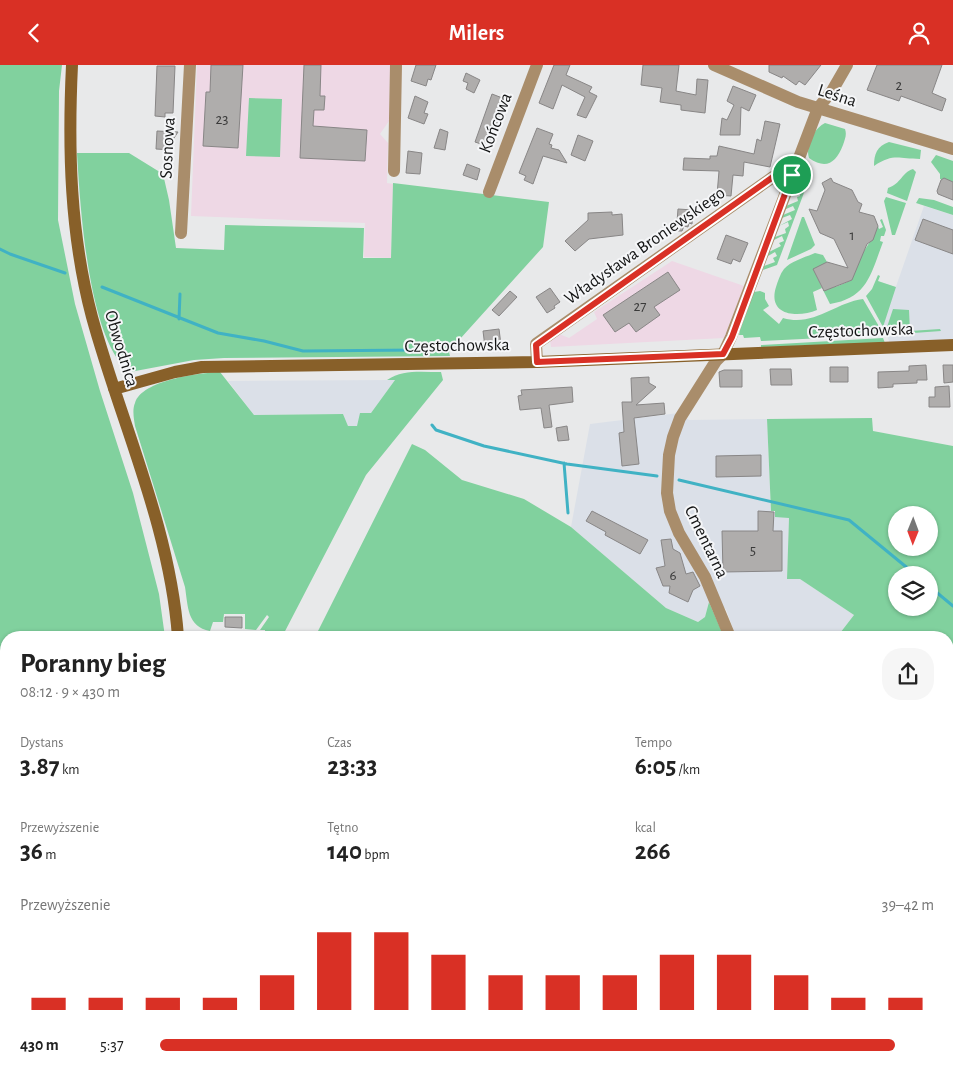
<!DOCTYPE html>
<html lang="pl">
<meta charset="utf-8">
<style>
:root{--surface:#fff;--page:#f6f6f6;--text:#222;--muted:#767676;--accent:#d93025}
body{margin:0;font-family:"Alegreya Sans",sans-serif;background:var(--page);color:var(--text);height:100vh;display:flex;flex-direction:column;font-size:19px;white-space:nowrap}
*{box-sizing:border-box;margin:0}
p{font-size:16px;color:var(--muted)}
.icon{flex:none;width:28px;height:28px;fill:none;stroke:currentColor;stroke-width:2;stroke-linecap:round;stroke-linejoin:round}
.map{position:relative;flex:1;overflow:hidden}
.drawer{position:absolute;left:0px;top:566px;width:954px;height:444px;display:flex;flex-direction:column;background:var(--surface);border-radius:20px 20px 0 0;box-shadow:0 1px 4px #0004}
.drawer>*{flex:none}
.needle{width:32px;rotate:181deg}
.fabs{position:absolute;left:888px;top:441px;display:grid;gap:10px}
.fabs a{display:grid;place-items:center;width:50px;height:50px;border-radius:50%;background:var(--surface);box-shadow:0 1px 4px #0004;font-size:25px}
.pin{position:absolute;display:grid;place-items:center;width:42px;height:42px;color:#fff;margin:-21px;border:2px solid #fff;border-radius:50%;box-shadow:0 1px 5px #0007}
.round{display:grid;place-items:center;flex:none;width:52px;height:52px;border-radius:20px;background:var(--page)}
.overview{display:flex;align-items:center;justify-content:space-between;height:85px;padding:0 20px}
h1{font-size:28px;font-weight:700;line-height:38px}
.stats{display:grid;grid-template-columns:repeat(3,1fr);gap:8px;height:85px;padding:5px 20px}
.stats div{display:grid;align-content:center}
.stats b{font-size:25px;font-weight:700}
.stats small{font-size:14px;font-weight:400}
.stats p{font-size:14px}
.chart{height:140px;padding:10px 20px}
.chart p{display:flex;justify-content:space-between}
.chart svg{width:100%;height:90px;margin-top:5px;stroke:var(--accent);stroke-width:6}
ul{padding:0 20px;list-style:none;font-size:16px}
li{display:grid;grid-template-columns:80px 60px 1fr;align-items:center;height:38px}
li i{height:12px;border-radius:6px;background:var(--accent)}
header{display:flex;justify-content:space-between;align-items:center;height:65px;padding:0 20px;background:var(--accent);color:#fff;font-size:22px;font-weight:700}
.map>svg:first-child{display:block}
.built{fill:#dbe0e8}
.education{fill:#eed8e5}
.green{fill:#81d19e;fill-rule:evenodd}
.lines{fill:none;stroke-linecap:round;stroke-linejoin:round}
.stream{stroke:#40b2c4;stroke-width:3}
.building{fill:#afadac;stroke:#888686}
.street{stroke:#a98d6b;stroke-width:12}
.secondary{stroke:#886029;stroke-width:12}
.route-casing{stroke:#fff;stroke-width:10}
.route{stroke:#d93025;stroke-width:6}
.labels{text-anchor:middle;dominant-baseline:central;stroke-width:4;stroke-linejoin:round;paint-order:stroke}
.number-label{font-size:15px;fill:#3a3a3a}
.street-label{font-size:18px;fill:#131414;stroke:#f5f6f8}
</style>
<header><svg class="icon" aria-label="back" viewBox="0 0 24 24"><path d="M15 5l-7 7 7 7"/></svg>Milers<svg class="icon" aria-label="person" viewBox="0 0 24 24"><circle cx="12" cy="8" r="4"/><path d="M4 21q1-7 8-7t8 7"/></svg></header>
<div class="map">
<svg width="953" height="1009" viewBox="0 0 953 1009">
<rect width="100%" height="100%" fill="#e8e9ea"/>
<path class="built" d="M924,141L953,150V274L890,278L884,265L883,259Z
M395,315L371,348L357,361H348L343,349L254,350L228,316Z
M679,348L689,355L767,354L771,446L789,452L787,514H800L854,550L837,572H736L726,544L709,537L705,552L698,557L666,543L571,462L590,359Z
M948,697L953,701V912L948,908Z"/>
<path class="education" d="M197,0H390L389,56L380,69L388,78L387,118L393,119L391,193L364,192L365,158L191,151Z
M672,196L744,221L724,273L551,282L550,275L559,269L569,273L597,254L594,247Z"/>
<path class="green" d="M0,0H62L59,26L58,155L75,239L100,326L133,428L159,529L165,572H6V1004H41L38,1009H0Z
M249,33L282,34L280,92L246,91Z
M825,58L845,64C847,70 845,74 843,80C836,98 826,105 809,93C805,81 814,63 825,58Z
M889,77L921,85L920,94C898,94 894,88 874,101C874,89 877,81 889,77Z
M77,88H129L163,109L169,135L176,183L224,185L225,160L364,163L363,193H391L393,118L549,137L543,182L460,274L449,287L450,291L224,293L194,295L130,307C88,278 80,138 77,88Z
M936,90L953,96V117L940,114V109L931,97Z
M803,104L809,105L811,109L777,200L763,205L764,201L775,197L773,193L777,191L775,187L768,191L769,187L781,181L779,178L784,176L782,171L774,175L775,172L786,168L785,164L789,161L788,157L779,161L792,154L790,150L782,153L783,150L795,145L793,141L786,144V141L798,136L797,132L800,131L799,127L802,125L801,122L805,120L803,116L794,120L799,106Z
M913,104L916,107L907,136L887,128L888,123C902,118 901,108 913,104Z
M886,132L906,138L895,170H892L884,136Z
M919,133L934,135L953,142V150L916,138Z
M802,152H804L815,180L811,184L787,195Z
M882,154L886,165L884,171H881L880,176L883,177C871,208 868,233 830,239L823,225L838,221L852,215C855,193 871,180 878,161L879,164L883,162L880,155Z
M815,188L823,190L827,197L814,205L822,223L813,227L817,245C798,253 767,251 776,222C778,216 780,209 784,204C791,196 806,192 815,188Z
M878,210L880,211L878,216L896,222L883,262L866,231L872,224Z
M760,226L765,228V234L769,241L763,245L779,259L783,253C814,262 834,238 863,234L884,270L761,276L760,272L744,273L743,270H739L740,265L754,227Z
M893,244L909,245L910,266L940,264L941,266L886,270L884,265H886Z
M883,273L885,278L761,282V280Z
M220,307L254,350L343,349L348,361H357L360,348H371L395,315H387C403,304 422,307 441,307L443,315L366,410L282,572H265V565H260L269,552L267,550L256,565L245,564V549H224L223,557H213L210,566C187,562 188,541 185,522L135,361C134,354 132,345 135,338C142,315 199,308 220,307Z
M872,353L873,366L953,381V701L948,697V572H837L854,550L800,514H787L789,453L775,452V446H771L767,354ZM896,450H929V482H896ZM896,510H929V542H896Z
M412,379L425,385L462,415L524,434L571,462L666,543L698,557L705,552L709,537L724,572H315Z
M948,929L953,933V1009H91L94,1004H948Z"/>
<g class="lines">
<path class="stream" d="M0,184L10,189L65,208
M102,222L218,268L264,276L303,286L417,285
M179,254L180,229
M432,360L436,365L484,381L567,399L657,411
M564,398L568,448
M679,415L849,455L916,510
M929,521L953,541"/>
</g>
<path class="building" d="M211,0H243L238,83L203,81L206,27H210Z
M304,0H321L320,31H325L324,45H314L313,61L367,65L365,96L300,93Z
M416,0H436L431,15L428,14L426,21L411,16Z
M554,0H570L566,10L592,22L589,27L597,31L586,53L577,50L585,32L562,20L553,44L539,38Z
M643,0H679L676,26L696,30L697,14L708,15L705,48L681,45V40L660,37L662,23L641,20Z
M769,0H821L805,20L799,16L796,20L783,11L782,13L769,7Z
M877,0H942L932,28L946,34L942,46L901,31L899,36L867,25Z
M157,1H175L173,48H165V52L155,51Z
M466,8L480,15L474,28L466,24L468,18L463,16Z
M733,21L756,30L749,46L741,42L740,70H720L722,53L727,55L734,40L727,36Z
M492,29L505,34L490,78L486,76L484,80L475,77Z
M415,31L428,37L424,48L428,49L424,59L408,53Z
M765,56L780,59L770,102L744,97L743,111L733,110L731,131L717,130L719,106L683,105L684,93L710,94V91H717L719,81L754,89L757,74L761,76Z
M537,63L553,69L549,79L552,80L551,83L559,85L567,98L543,91L533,119L524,115L526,111L519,108Z
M440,64L448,67L445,85L434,83Z
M157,66L178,67L172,76V85L156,84Z
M578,70L593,76L585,96L571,90Z
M408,86L422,88L420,109L406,108Z
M467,99L480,104L477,115L463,110Z
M831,113L833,117L852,125L858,137L862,139L859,147L874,151L878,161L873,175L867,179L852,215L824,226L813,204L827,197L848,203L834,174L820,168L809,144L817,146L825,125L822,118Z
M944,113L953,117V135L938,129L937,126L941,115Z
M678,144L693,145L692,159L689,158L688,162L684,161L682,166H673V157H677Z
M612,147V150L622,149L623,170L589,174L575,186L565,176L588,155V148Z
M923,154L953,165V189L915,175Z
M726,170L748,178L740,197L733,194L731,199L717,194Z
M668,207L680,225L654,242L660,250L636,267L629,258L615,267L603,250Z
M550,223L560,237L554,241L555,243L547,248L536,232Z
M510,226L517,232L499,251L492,245Z
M499,264L501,280L485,282L483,266Z
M926,300L927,315H917V318L893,319V322L878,323V307L909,306V301Z
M943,300H953V317L944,318Z
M830,302H848V317H830Z
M770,304H791L792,320H771Z
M724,305H742V322H720L719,307Z
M649,312V318L656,322L636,340L664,338L665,349L634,353L639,399L622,401L619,368L624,367L622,337H632L631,313Z
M949,321L950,342H929V332H935V322Z
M572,322L573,337L549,340L552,362L544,363L541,343L520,345L518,331L522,330L521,325Z
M567,361L569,375L558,376L556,363Z
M761,390V411L716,412V391Z
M592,446L648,475L640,489L605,470L606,467L586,456Z
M758,446L774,447L773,466H782V506L723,507L722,466H758Z
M671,474L673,484L680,488L686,509L693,507L700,521L693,525L688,537L669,528L670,521H663L656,503L665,501L661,475Z
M225,552H242V563L225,562Z"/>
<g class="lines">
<path class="street" d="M714,0L798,37L953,84
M394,106L396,0
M489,127L537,0
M181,168L190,0
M537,297L536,279L773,112L792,110
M730,572L705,512L679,468L670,446L667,428L669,390L673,372L680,353L716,296L723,289L731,272L818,43L832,26L847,0
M948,916L953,920"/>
<path class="secondary" d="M72,0C68,84 70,169 92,252C121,358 170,461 178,572
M114,324L175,307L202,302L537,297L953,280
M51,1009L54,1004"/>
</g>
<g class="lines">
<defs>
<path id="route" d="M792,110L732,272L723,289L537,297L536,280L773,112Z"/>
</defs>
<use href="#route" class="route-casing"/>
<use href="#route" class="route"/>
</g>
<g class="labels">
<g class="number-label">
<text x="899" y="20">2</text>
<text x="222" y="54">23</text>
<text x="852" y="170">1</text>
<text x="640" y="241">27</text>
<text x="753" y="485">5</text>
<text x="673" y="510">6</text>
</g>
<g class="street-label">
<text transform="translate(837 31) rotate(18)">Leśna</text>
<text transform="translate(496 58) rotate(-69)">Końcowa</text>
<text transform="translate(168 83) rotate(-87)">Sosnowa</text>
<text transform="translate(645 181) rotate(-35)">Władysława Broniewskiego</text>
<text transform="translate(861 266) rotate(-2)">Częstochowska</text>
<text transform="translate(457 281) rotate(-1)">Częstochowska</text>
<text transform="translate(121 284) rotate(73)">Obwodnica</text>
<text transform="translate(706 477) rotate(64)">Cmentarna</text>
</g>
</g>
</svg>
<div class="fabs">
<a><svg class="needle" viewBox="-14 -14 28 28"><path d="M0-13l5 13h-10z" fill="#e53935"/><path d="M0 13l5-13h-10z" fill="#767676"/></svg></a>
<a><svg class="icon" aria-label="layers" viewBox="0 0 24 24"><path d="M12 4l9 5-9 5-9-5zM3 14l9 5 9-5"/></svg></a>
</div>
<div class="pin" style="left:792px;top:110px;background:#1e9e55"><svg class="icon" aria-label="arrive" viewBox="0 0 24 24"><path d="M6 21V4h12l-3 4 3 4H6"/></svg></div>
<section class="drawer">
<div class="overview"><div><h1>Poranny bieg</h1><p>08:12 · 9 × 430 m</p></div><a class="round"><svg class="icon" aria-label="share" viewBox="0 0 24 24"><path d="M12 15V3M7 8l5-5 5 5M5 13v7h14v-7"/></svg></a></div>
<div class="stats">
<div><p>Dystans</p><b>3.87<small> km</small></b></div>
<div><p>Czas</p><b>23:33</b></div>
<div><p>Tempo</p><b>6:05<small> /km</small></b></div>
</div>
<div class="stats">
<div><p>Przewyższenie</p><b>36<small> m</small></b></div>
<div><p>Tętno</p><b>140<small> bpm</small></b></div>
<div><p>kcal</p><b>266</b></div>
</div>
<div class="chart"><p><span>Przewyższenie</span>39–42 m</p>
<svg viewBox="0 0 160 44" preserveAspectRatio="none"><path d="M5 44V38M15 44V38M25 44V38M35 44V38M45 44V27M55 44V6M65 44V6M75 44V17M85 44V27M95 44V27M105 44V27M115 44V17M125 44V17M135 44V27M145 44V38M155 44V38"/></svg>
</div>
<ul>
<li><b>430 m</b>5:37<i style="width:95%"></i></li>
</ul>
</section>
</div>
